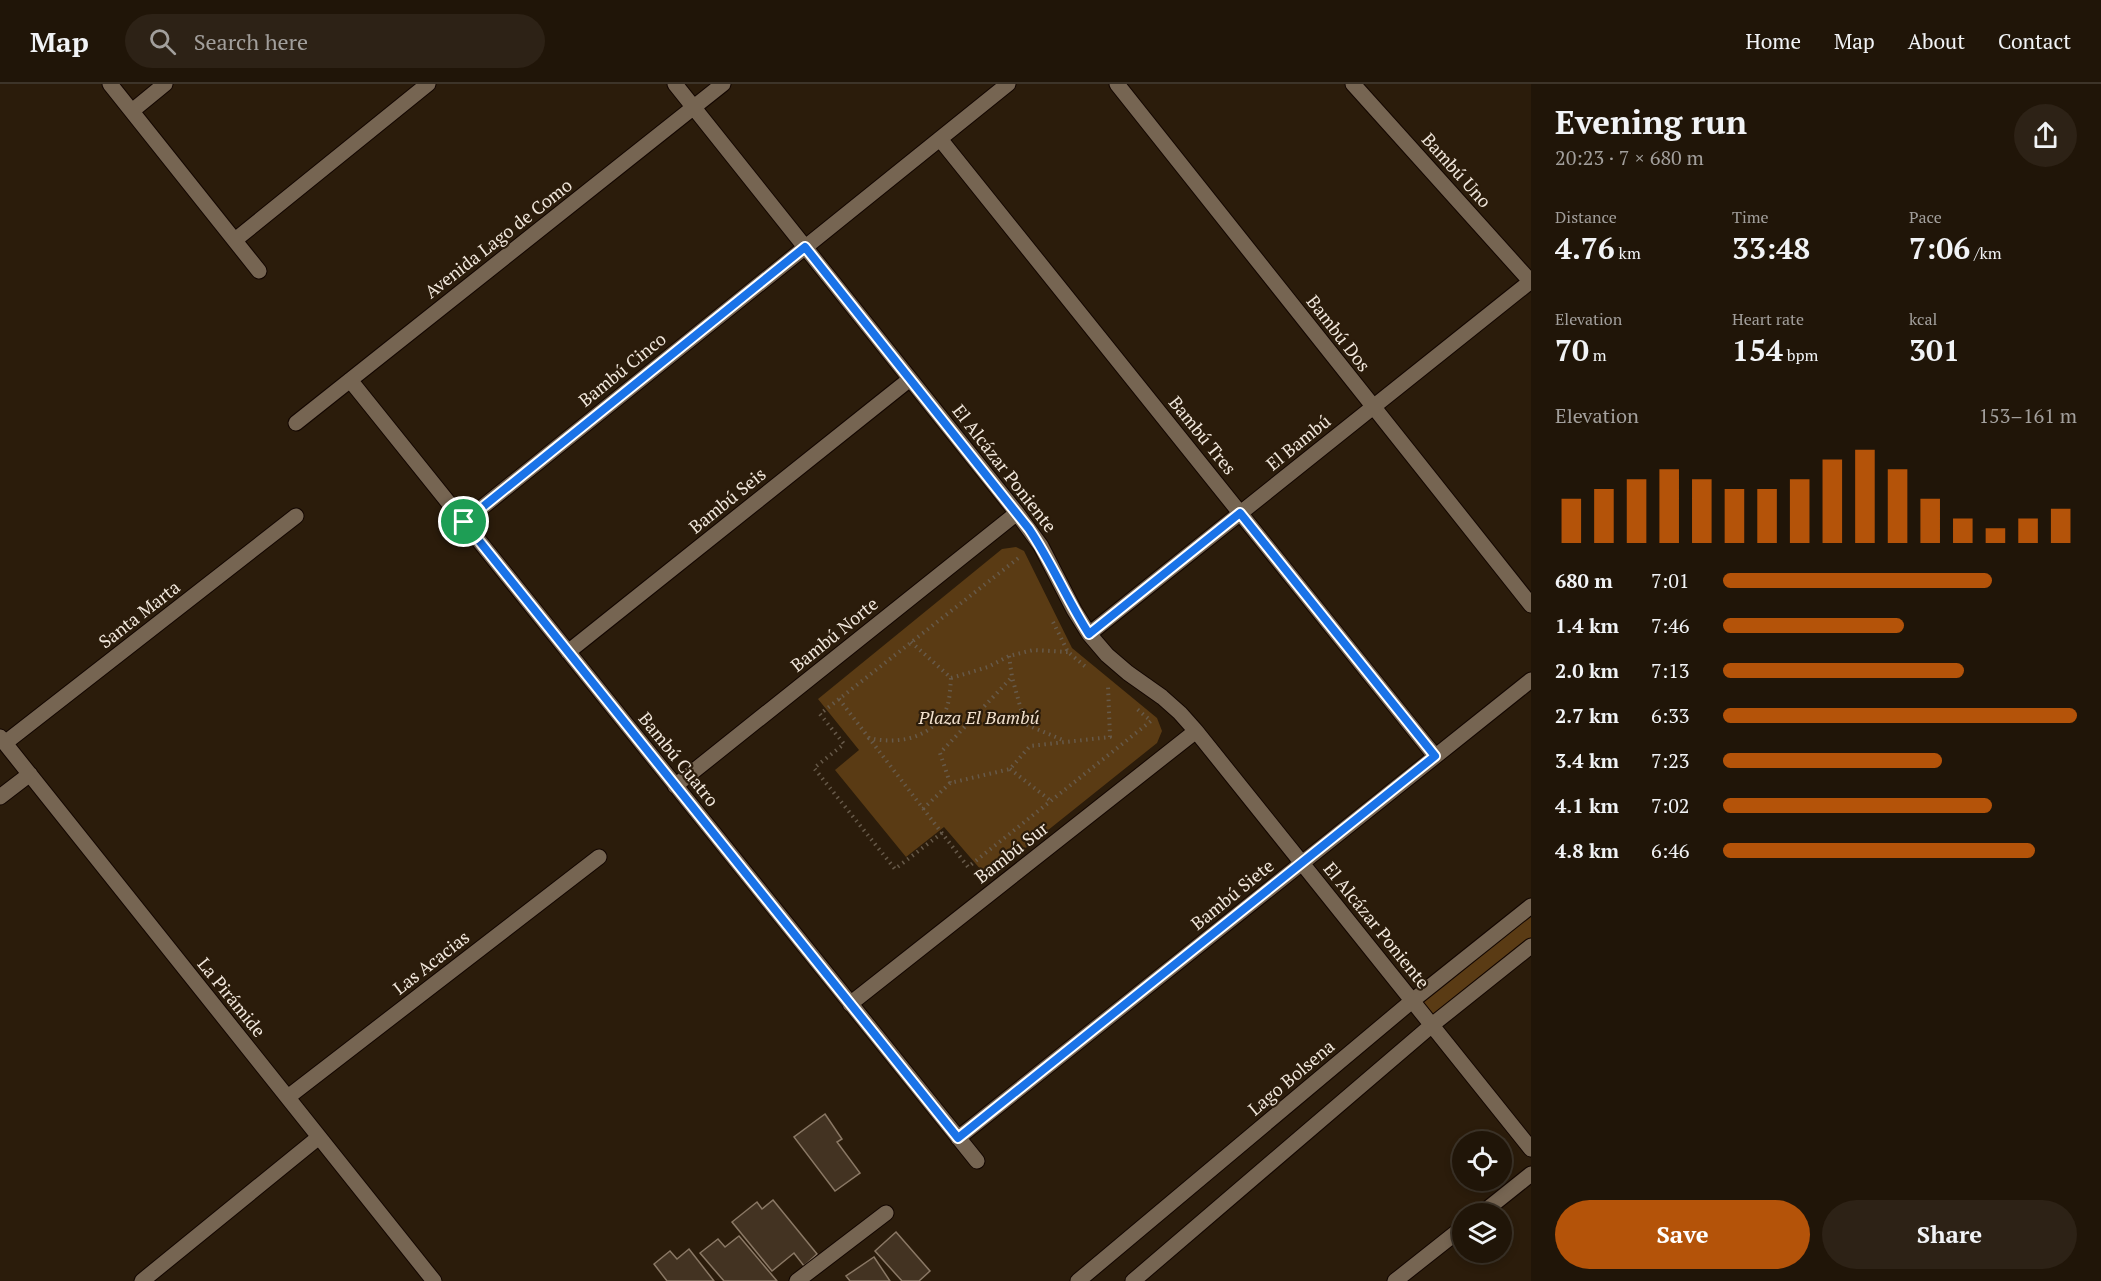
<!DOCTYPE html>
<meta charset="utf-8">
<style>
:root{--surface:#201508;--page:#2d2216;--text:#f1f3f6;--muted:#a29f9c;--line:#3d3429;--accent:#b45309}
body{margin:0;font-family:"PT Serif",serif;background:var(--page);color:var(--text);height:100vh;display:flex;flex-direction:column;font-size:22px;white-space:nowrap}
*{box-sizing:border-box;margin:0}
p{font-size:20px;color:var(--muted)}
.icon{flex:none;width:33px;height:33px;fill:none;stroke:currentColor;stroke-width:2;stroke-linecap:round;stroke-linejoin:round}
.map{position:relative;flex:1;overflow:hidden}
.side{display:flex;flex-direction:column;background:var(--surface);width:570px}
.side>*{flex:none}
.controls{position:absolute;left:1452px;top:1047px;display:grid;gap:12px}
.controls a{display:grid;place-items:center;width:60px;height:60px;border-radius:50%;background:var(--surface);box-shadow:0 3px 9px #0003,0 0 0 2px var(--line);font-size:30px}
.pin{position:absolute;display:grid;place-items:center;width:51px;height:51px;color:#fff;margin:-26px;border:3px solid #fff;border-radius:50%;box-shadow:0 2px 6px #0007}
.round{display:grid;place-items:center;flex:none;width:63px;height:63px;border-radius:32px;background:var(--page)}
.headline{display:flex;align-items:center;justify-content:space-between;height:102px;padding:0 24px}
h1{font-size:33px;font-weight:700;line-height:45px}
.figures{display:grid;grid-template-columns:repeat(3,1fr);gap:9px;height:102px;padding:6px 24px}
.figures div{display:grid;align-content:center}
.figures b{font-size:30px;font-weight:700}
.figures small{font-size:16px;font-weight:400}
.figures p{font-size:16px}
.chart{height:168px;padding:12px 24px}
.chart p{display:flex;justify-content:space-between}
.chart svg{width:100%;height:108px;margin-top:6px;stroke:var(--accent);stroke-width:6}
.primary-button{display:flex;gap:12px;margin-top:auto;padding:12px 24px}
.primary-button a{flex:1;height:69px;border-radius:36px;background:var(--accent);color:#fff;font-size:24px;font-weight:700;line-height:69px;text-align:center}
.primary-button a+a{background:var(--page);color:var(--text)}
ul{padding:0 24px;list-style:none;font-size:20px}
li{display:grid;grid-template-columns:96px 72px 1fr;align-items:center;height:45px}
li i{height:15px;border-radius:8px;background:var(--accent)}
header{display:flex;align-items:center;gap:36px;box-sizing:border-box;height:84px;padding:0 30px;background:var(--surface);border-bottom:2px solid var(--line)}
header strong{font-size:28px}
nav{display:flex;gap:33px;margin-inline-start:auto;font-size:21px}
.search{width:420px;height:54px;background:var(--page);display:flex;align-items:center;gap:15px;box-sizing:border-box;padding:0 21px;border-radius:33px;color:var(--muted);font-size:22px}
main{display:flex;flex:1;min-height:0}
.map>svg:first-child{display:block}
.green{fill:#5a3b14}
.building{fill:#433322;stroke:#8a7865;stroke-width:1.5}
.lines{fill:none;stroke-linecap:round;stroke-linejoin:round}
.minor-casing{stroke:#130600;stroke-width:17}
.path{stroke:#675a4a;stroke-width:4;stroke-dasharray:1.5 4.5;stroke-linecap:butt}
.minor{stroke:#766552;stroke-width:15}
.route-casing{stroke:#fff;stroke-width:12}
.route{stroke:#1a73e8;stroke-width:8}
.labels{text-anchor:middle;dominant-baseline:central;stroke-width:4.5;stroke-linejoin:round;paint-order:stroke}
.street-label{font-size:18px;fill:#f1e7dc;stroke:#2b1c0b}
.park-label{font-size:18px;font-style:italic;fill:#f1e0cd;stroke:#2b1c0b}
</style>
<header>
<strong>Map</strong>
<div class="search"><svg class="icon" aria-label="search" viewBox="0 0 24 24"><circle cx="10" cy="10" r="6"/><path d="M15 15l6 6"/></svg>Search here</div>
<nav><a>Home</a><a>Map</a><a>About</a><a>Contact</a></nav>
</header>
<main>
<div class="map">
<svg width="1531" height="1197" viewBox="0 0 1531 1197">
<rect width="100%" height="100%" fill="#2b1c0b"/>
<path class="green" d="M1016,463L1024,467L1072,564L1157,634L1162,647L1157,659L988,794L944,743L906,773L835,686L859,666L818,615L1002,465Z
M1531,828V855L1432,936L1417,917Z"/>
<path class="building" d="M825,1030L842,1055L837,1058L860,1089L835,1107L794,1053Z
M773,1116L817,1170L804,1182L794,1169L772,1187L732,1138L757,1118L762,1125Z
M896,1148L930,1187L919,1197H902L875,1167Z
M739,1152L777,1197H724L700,1169L718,1155L725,1163Z
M689,1165L714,1197H667L654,1180L670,1167L677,1175Z
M874,1173L890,1197H850L846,1192Z"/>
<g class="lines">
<defs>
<path id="minor" d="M110,0L259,187
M675,0L1017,429L1041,462L1074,526L1089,550L1107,571L1128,589L1162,613L1180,629L1196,647L1531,1065
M1117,0L1531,521
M1353,0L1531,198
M132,27L165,0
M940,55L1435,672
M235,156L428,0
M350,296L977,1077
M296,339L723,0
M464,438L1008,0
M1089,550L1531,197
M568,568L910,295
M0,653L434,1197
M5,659L296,432
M675,702L1017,429
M0,713L30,690
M850,920L1196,647
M288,1013L599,773
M958,1054L1531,596
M1481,1130L1531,1090
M142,1197L319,1053
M797,1197L886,1129
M1078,1197L1412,917L1531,822
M1133,1197L1432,941L1531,862
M1395,1197L1462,1144"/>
</defs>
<use href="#minor" class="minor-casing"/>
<path class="path" d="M1053,538L1068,568L1087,584
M911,558L951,594L988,583L1009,572L1033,566L1068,568
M1009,572L1012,593L1025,640L1065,657
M839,615L968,783L1151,637L1137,625
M868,654C896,660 926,656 943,631C950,621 950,606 951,594
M1010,685L1051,717
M950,699L940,669L1012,593
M923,725L950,699L1010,685L1030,662L1110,653L1108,601
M942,749L895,785L814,684L844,660L820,630L1021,472"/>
<use href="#minor" class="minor"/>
</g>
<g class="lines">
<defs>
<path id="route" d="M805,163L1029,445C1052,479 1067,516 1089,550L1240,429L1435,672L958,1054L464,438Z"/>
</defs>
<use href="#route" class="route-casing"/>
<use href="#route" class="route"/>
</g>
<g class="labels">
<g class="street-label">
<text transform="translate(1457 86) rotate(48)">Bambú Uno</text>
<text transform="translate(498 154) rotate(-38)">Avenida Lago de Como</text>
<text transform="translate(1339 249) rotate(52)">Bambú Dos</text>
<text transform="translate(622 285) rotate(-39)">Bambú Cinco</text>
<text transform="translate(1203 351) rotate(51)">Bambú Tres</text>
<text transform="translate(1298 358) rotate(-39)">El Bambú</text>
<text transform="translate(1005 384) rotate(52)">El Alcázar Poniente</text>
<text transform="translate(727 416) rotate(-39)">Bambú Seis</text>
<text transform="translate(139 530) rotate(-38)">Santa Marta</text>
<text transform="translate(834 550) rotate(-39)">Bambú Norte</text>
<text transform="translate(679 675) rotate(51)">Bambú Cuatro</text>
<text transform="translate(1011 768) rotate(-38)">Bambú Sur</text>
<text transform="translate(1232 810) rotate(-39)">Bambú Siete</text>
<text transform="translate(1377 841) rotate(51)">El Alcázar Poniente</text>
<text transform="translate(431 878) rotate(-38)">Las Acacias</text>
<text transform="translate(232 913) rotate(51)">La Pirámide</text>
<text transform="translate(1291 993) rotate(-40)">Lago Bolsena</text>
</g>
<g class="park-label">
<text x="979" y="633">Plaza El Bambú</text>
</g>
</g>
</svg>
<div class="controls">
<a><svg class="icon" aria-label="locate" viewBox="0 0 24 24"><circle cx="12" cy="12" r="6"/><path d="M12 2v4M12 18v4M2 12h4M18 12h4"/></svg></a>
<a><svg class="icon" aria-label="layers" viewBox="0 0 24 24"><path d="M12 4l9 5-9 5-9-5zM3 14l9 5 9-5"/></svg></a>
</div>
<div class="pin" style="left:464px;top:438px;background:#1e9e55"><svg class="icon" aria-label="arrive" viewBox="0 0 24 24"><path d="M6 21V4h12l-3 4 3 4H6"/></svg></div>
</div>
<section class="side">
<div class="headline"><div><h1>Evening run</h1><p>20:23 · 7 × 680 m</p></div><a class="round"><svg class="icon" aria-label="share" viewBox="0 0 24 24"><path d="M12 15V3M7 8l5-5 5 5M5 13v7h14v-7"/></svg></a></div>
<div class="figures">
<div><p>Distance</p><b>4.76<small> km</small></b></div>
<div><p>Time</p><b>33:48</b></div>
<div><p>Pace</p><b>7:06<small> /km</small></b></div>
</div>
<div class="figures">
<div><p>Elevation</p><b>70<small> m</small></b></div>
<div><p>Heart rate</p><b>154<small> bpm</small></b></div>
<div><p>kcal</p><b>301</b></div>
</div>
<div class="chart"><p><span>Elevation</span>153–161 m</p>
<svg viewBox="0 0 160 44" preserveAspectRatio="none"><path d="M5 44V26M15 44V22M25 44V18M35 44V14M45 44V18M55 44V22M65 44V22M75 44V18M85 44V10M95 44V6M105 44V14M115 44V26M125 44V34M135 44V38M145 44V34M155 44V30"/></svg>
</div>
<ul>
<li><b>680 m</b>7:01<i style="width:76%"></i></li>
<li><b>1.4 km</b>7:46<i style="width:51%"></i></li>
<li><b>2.0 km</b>7:13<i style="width:68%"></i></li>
<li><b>2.7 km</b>6:33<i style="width:100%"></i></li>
<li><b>3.4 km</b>7:23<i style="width:62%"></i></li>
<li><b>4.1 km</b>7:02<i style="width:76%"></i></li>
<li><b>4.8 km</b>6:46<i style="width:88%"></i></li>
</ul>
<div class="primary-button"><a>Save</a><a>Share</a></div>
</section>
</main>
